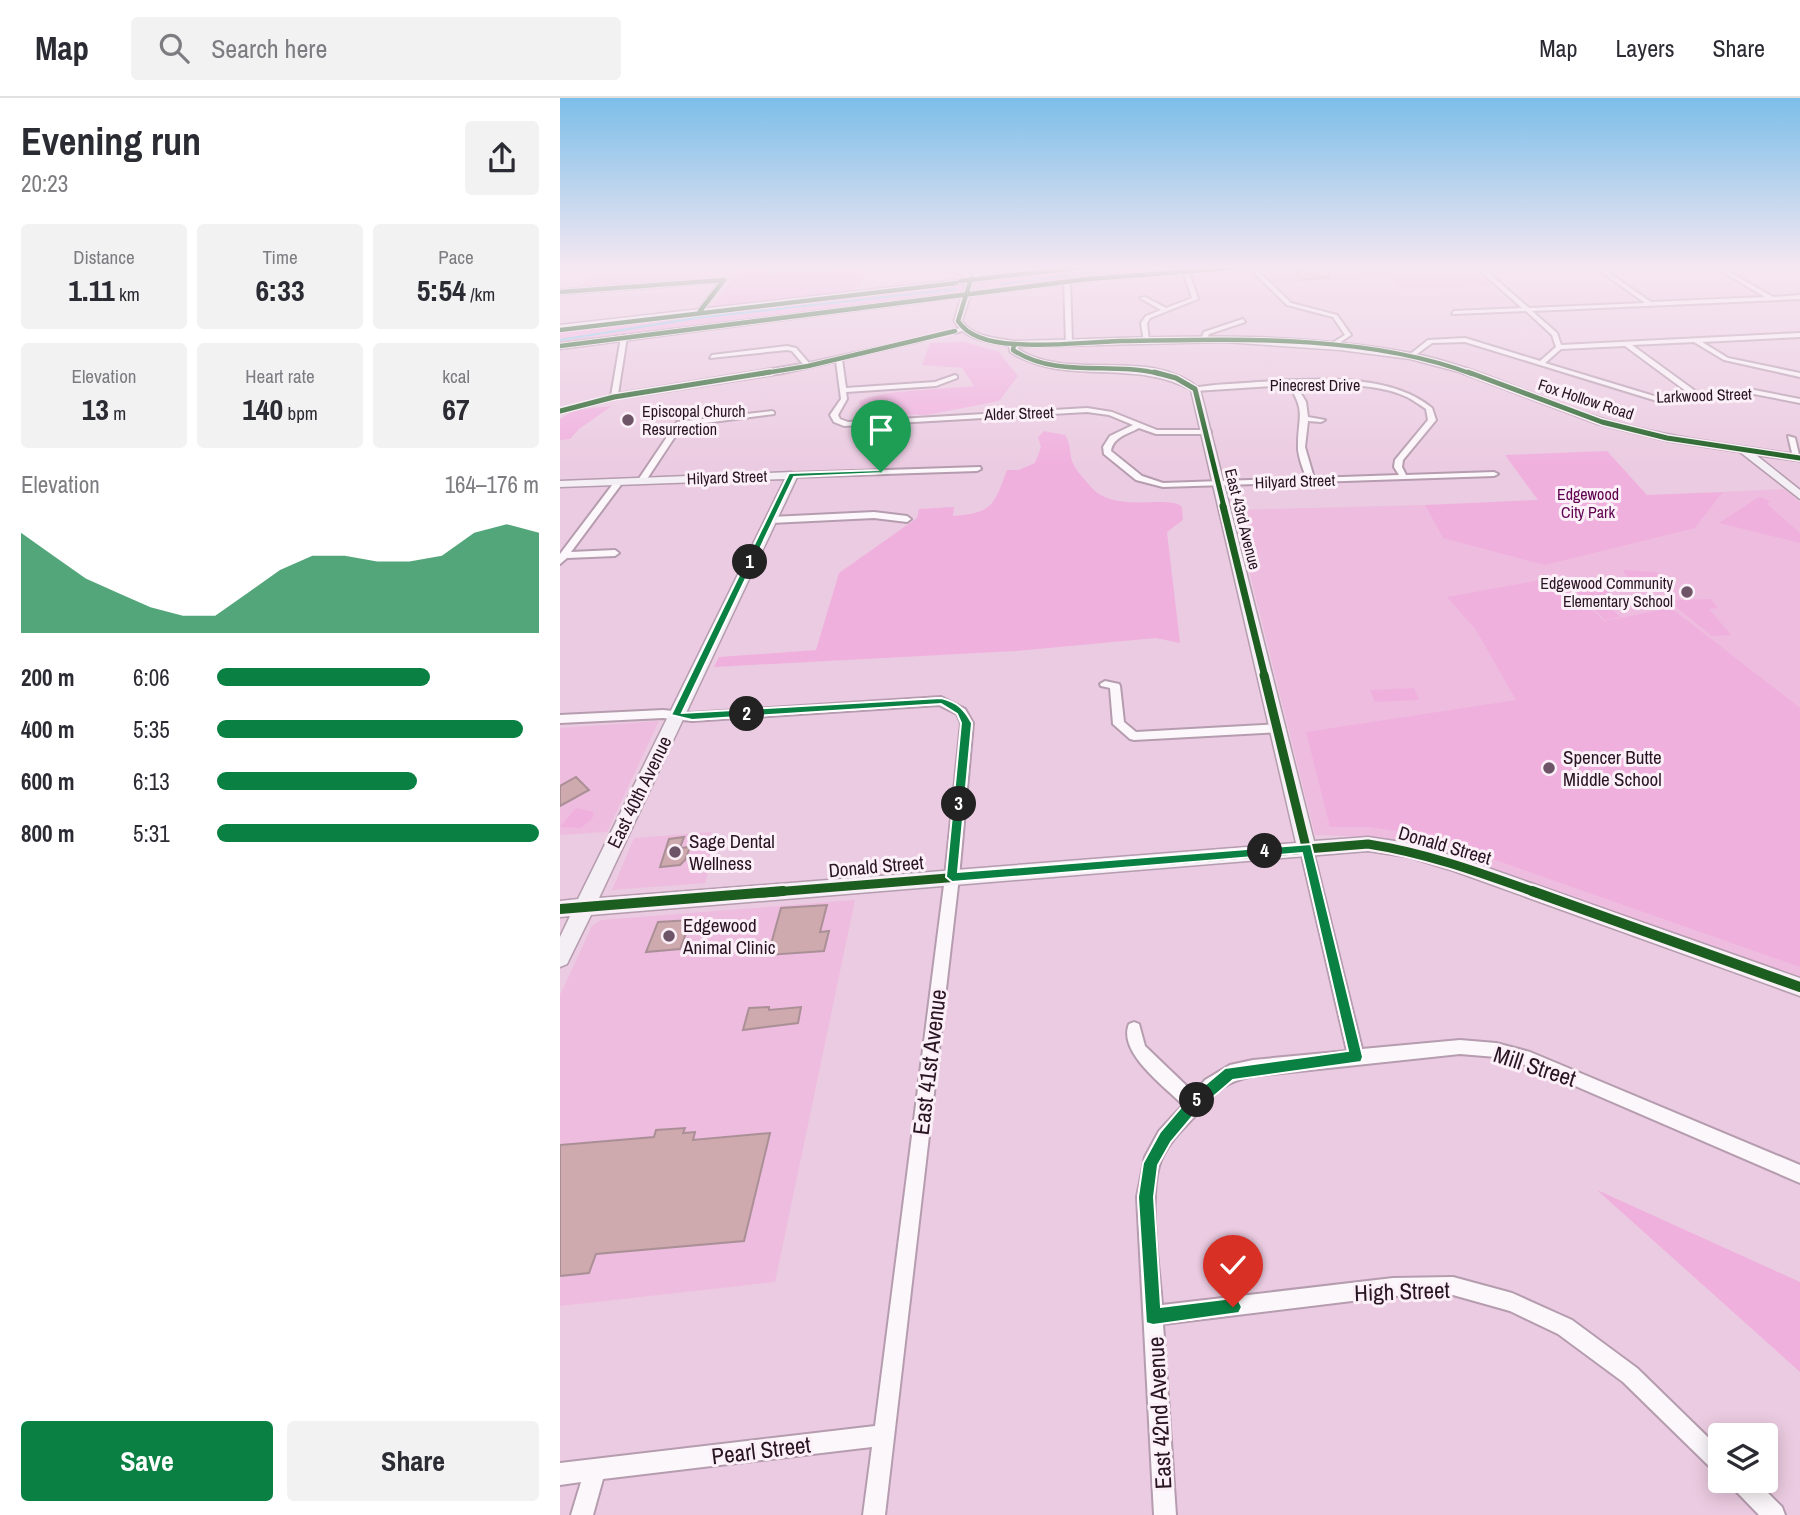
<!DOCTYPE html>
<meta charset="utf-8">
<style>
:root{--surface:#fff;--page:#f2f2f3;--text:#2b2b33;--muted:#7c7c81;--line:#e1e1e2;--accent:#0b8043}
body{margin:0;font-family:"Archivo Narrow",sans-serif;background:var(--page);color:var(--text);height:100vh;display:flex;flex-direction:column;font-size:26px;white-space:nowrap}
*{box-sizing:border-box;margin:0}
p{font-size:23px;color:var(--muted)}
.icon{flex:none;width:38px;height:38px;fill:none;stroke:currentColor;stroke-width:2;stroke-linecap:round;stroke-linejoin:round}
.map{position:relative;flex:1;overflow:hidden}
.drawer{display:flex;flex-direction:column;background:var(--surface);width:560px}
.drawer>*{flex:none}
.tools{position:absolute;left:1148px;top:1325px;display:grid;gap:14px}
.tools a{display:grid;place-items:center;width:70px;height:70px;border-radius:7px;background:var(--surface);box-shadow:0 4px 18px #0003;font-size:35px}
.pin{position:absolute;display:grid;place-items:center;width:60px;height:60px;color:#fff;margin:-72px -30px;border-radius:50% 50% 50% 0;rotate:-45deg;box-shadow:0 0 7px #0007}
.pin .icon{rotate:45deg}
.km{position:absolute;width:35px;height:35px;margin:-18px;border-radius:50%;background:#222;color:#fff;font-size:19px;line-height:35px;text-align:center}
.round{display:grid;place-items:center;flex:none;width:74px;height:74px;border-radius:7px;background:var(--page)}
.headline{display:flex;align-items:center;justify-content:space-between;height:119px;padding:0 21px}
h1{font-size:38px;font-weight:800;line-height:52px}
.stats{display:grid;grid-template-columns:repeat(3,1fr);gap:10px;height:119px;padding:7px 21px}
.stats div{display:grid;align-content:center;border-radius:7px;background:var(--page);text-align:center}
.stats b{font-size:30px;font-weight:800}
.stats small{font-size:19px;font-weight:400}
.stats p{font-size:19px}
.chart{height:196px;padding:14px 21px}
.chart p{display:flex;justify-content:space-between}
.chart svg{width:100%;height:126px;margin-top:7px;fill:var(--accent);opacity:.7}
.cta{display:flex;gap:14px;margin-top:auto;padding:14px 21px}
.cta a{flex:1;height:80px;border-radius:7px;background:var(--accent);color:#fff;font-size:28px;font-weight:800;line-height:80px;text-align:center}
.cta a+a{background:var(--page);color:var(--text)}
ul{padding:0 21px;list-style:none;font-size:23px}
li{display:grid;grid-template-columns:112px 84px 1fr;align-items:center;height:52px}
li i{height:18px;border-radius:9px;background:var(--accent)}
header{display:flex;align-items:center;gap:42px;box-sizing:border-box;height:98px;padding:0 35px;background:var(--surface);border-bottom:2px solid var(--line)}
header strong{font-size:33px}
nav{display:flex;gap:38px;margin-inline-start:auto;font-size:24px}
.search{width:490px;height:63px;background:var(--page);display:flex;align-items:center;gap:18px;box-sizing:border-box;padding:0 24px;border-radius:7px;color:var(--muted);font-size:26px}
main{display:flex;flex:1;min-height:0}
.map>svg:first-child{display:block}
.built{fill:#eebcdf}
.green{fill:#f0b0de}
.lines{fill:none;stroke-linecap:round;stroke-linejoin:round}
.stream{stroke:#7acdeb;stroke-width:2}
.building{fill:#cea9ad;stroke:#aa9096;stroke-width:2}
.street-casing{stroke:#b59cae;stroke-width:4}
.secondary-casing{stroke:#b59cae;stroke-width:3}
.street{fill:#fcf7fa;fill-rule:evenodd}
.secondary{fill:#f3eff5;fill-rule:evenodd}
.cycleway-far4-casing{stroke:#fcf0f8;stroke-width:6}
.cycleway-far3-casing{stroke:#fcf0f8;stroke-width:8}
.cycleway-far2-casing{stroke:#fcf0f8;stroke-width:10}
.cycleway-far1-casing{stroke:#fcf0f8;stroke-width:13}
.cycleway-casing{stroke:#fcf0f8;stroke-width:15}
.cycleway-far4{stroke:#1b5e20;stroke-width:4.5}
.cycleway-far3{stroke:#1b5e20;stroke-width:5}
.cycleway-far2{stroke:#1b5e20;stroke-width:7}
.cycleway-far1{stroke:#1b5e20;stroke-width:9}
.cycleway{stroke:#1b5e20;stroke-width:10}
.route{fill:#0b8043;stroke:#fff;stroke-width:2}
.poi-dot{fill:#6d5466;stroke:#fcf0f8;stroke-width:2.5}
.labels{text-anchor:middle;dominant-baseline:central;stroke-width:6;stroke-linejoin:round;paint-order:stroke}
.far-street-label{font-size:16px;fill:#291423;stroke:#fcf0f8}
.far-poi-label{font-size:16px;fill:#291423;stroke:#fcf0f8;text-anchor:start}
.far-park-label{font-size:16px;fill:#5f004f;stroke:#fcf0f8}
.poi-label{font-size:19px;fill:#291423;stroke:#fcf0f8;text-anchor:start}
.street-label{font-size:19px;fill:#291423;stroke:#fcf0f8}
.near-street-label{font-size:23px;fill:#291423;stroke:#fcf0f8}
</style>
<header>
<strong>Map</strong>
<div class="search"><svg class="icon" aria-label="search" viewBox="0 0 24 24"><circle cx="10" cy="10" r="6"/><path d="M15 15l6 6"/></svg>Search here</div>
<nav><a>Map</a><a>Layers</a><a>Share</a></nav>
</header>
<main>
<section class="drawer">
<div class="headline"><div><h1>Evening run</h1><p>20:23</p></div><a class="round"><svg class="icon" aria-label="share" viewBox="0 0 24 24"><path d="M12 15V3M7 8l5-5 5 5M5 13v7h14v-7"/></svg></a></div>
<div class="stats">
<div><p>Distance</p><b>1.11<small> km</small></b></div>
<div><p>Time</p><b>6:33</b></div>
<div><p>Pace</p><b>5:54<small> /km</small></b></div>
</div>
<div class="stats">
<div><p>Elevation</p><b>13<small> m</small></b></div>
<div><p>Heart rate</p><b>140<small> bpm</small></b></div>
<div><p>kcal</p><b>67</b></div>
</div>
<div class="chart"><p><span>Elevation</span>164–176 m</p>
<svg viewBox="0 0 160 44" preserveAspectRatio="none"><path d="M0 44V9L10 17L20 25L30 30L40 35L50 38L60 38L70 30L80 22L90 17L100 17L110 19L120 19L130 17L140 9L150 6L160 9V44z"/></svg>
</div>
<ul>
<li><b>200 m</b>6:06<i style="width:66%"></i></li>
<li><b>400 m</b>5:35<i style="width:95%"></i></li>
<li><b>600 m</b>6:13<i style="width:62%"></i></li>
<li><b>800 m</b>5:31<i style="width:100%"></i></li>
</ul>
<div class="cta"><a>Save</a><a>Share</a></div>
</section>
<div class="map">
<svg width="1240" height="1417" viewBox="0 0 1240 1417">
<rect width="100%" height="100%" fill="#ebcbe1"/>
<path class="built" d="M41,170H261L17,191Z
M696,170H912L933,188L840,192L829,179L708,185Z
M1224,391L1240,404V881L870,749L819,739L755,737L674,412L865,407L883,440L1135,430L1163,394Z
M99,623L47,734L0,737V630Z
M151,734L150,766L145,785L52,792L74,740Z
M295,802L215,1184L0,1208V897L32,828L41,822Z"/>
<path class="green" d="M174,170H202L208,175L308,170L296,192L150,209L178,175Z
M538,170H647L417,190L420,183L426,182Z
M404,186L401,193L396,195L0,245V232Z
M405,244L439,254L458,278L439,303L367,317L302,315L299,303C329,291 379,292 414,288L402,270L362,267L370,245Z
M52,308L19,331L10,341L0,342V321L15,312Z
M484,333L505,337C511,346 509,353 512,363C515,372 526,383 532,390C556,416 609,396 622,409L623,422L607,434L620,545L596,540L455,553L154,569L159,559L256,552L279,475L357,420L359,411L394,409L393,418C433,415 434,407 447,372H459L475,365L481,349L478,339Z
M1047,353L1087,397L1163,394L1135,430L985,467L883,440L865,407L978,402L945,357Z
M1199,399L1210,403L1207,406L1240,435V445L1159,425Z
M1063,472L1097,474L1105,494L1071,486Z
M997,479L1044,523L1111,510L1240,610V869L864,737L809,729H770L746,634L956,602L916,532L887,499Z
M1025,487L1046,491L1064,507L1051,510L1060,519L1045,522L1011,489Z
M1151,501L1158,510L1149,511L1171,537L1152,538L1107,502Z
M854,590L859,602L815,604L810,592Z
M16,710L34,714L32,721L21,730L0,729Z
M1037,1092L1240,1184V1274Z"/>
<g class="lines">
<path class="stream" d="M441,186L563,170
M0,242L136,220L397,191"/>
</g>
<path class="building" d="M769,170L770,179L741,182L733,172Z
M16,679L29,692L0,708V688Z
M124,739L120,750L130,749L125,762L120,767L100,769L109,741Z
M267,807L260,834L269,833L264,853L208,857L221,810Z
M131,822L120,851L86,854L98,824Z
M209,909V912L241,909L238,925L183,932L189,910Z
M125,1030L123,1035L135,1034L133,1042L210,1035L184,1143L36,1156L29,1175L0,1178V1047L94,1039L96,1032Z"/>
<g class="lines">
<defs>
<path id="street" d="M369,170L406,173L414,181L409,182L404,176Z
M689,170H695L731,205L777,217L791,237L773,249H769V247L785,237L773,219L727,207Z
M917,170H923L969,210L1085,205L1036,170H1042L1091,204L1205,199L1156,170H1163L1213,199L1240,197V201L972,213L997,235L1001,247L1240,235V239L1142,244L1168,260L1240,275V279L1164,262L1134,244L1072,247L1138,295L1194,292L1240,301V305L1194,296L1094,302L905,244L872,245L853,259H849V257L868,242L905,240L980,263L996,249L992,237L966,213L892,216L894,213L962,210ZM1065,248L1130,296L1094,298L985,265L1001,251Z
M1216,170H1224L1225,171L1222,173Z
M626,171L629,173L638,201L590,220L587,225L589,243L584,244L581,225L586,218L601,212L580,200L585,199L606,210L632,200L623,173Z
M166,181L140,216L137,214L160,184L0,196V192Z
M507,181L510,183L512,245L509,247L506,245L504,183Z
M683,221L685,224L649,236L646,242L641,241L644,234Z
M403,229L405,232L395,235L392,233Z
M64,237L67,239L58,296L243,266L232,253L227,252L150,260L152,257L227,248L236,250L249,265L364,240V242L282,261L286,290L375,284L395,277L397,278V280L376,288L286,294L287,301L278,317L280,321L288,324L527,310L552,314L597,332H650L651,334L647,336H596L579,330C568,336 553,339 551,353L582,378L603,385L746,380C743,370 737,357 738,347C738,317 746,315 729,287L635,293L632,291L633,290C654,286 676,286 698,284C751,281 829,274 872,310L876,322L843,362L842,369L846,377L934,374L938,376L934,378L603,389L576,382L544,356L543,349L550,338L573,327L549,317L527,314L284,328L274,324L270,317L281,301L276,263L223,275L54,301L0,315V311L51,298L61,239ZM757,286C786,287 820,286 847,299C853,302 860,307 866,311L868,322L835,362L834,369L839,377L754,380L745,349L748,323L761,324L765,322L748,319L746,304L736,287Z
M212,313L214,314V316L122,328L85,384L78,382L117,324Z
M1228,338L1235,340L1240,361L1233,359Z
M420,369L421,371L417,373L232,379L228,377L232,375Z
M56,382L63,384L11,454L55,452L59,455L55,458L7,460L0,466V456Z
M314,414L347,418L351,421L347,424L314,420L211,425L207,422L211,419Z
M545,583L559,586L560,588L564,624L576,634L719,626L725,630L719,634L574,642L570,641L553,626L550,590L541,588L540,586Z
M381,599L405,611L413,625L399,779L325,1417H303L312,1349L43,1381L33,1417H11L21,1384L0,1387V1365L315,1328L385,779L401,625L397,616L379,607L132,623L103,620L0,625V617L103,612L132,615Z
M746,744L751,745L752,749L802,951L900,942L936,945L970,954L1240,1067V1085L969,968L936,959L900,956L693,978C663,984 656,994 637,1016C623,1031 605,1047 599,1068C589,1103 599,1169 602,1207L833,1180L893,1179L952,1195L1012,1222L1077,1270L1160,1351V1375L1153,1372L1063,1284L998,1236L950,1213L893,1197L833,1198L603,1226L616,1417H594L577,1099L585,1059L599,1033L623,1007C605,989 557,954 569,926L574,924L579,926L585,948L634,995L645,982L670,967L693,962L787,953L740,749L741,745Z
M1169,1382H1195L1222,1409L1225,1417H1199L1172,1389Z"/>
<path id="secondary" d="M499,170H522L414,184L411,194L528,179L675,170L528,183L410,198L402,223C413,239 436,240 454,243C585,240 721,230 851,255C919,268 981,303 1047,322C1110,340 1175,347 1240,357V363L1196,357L1240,392V401L1180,354L1107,343L1038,326L899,274L850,261L780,252L664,244L458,249V251C511,285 590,247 640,291L754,743L808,739L848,745L897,759L1240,880V898L894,773L848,759L808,753L31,817L7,866L0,869V839L10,818L0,819V803L18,801L225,381L0,389V383L232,374L238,377L39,800L736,745L631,292C574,260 504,289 450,254L449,248C428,244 406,243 394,223L401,199L0,251V245L403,195L406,185L0,233V227Z"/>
</defs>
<use href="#street" class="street-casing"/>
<use href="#secondary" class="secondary-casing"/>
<use href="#street" class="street"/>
<use href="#secondary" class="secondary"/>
<defs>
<path id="cycleway-far4" d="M411,181L398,223C409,240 435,245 455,246C489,249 526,244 561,243C673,241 806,236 912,276
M400,183L518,170
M0,194L164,182L140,213
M0,232L396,185
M454,246L453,252C497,281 551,263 600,276
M0,248L528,181L671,170
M199,276L248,268L395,233"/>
<path id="cycleway-far3" d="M594,274L616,280L635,291L664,409
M908,274L1042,324L1107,340L1240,360
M0,313L54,299L210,274"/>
<path id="cycleway-far2" d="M663,408L705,579"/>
<path id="cycleway-far1" d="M704,577L746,749
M201,795L808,746C867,755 921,775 977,795"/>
<path id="cycleway" d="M972,793L1240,889
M0,811L223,793"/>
</defs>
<use href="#cycleway-far4" class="cycleway-far4-casing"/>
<use href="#cycleway-far3" class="cycleway-far3-casing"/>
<use href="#cycleway-far2" class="cycleway-far2-casing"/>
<use href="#cycleway-far1" class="cycleway-far1-casing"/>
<use href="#cycleway" class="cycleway-casing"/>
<use href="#cycleway-far4" class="cycleway-far4"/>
<use href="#cycleway-far3" class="cycleway-far3"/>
<use href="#cycleway-far2" class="cycleway-far2"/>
<use href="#cycleway-far1" class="cycleway-far1"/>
<use href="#cycleway" class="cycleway"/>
</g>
<linearGradient id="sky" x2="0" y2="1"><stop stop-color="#7cbee9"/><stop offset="0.46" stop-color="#f6e8f2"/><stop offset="1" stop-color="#f6e8f2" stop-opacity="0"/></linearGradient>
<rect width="1240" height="368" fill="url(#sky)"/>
<path class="route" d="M321,372L324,375L234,379L122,615L381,600C397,604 404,610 412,625L398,774L751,746L803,959L801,964L673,982L638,1012L611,1044L598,1067L594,1099L601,1209L673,1200L679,1203L682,1209L679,1215L593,1227L586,1225L578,1099L583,1065L600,1034L628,1001L665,970L788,953L742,755L392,784L386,779L401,625L397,616L381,606L132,622L111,617L229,375Z"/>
<g class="poi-dot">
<circle cx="68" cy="322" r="7"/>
<circle cx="1127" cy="494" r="7"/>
<circle cx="989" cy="670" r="7"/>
<circle cx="115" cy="754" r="7"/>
<circle cx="109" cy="838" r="7"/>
</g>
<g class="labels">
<g class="far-street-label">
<text x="755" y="287">Pinecrest Drive</text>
<text transform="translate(1144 297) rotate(-2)">Larkwood Street</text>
<text transform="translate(1026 301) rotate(18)">Fox Hollow Road</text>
<text transform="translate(459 315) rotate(-2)">Alder Street</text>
<text transform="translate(167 379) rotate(-2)">Hilyard Street</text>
<text transform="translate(735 383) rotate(-2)">Hilyard Street</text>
<text transform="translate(683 421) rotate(76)">East 43rd Avenue</text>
</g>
<g class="far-poi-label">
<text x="82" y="313">Episcopal Church<tspan x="82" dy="18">Resurrection</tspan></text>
<text x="1113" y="485" text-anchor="end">Edgewood Community<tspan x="1113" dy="18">Elementary School</tspan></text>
</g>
<g class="far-park-label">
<text x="1028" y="396">Edgewood<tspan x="1028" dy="18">City Park</tspan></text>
</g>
<g class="poi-label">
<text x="1003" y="659">Spencer Butte<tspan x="1003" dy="22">Middle School</tspan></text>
<text x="129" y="743">Sage Dental<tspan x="129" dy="22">Wellness</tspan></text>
<text x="123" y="827">Edgewood<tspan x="123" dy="22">Animal Clinic</tspan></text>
</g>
<g class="street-label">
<text transform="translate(79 694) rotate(-64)">East 40th Avenue</text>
<text transform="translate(885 747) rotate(16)">Donald Street</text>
<text transform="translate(316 768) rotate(-5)">Donald Street</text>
</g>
<g class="near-street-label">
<text transform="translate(369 964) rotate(-83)">East 41st Avenue</text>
<text transform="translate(975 968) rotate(18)">Mill Street</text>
<text transform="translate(842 1193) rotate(-2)">High Street</text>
<text transform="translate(599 1315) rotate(-93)">East 42nd Avenue</text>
<text transform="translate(201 1352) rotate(-7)">Pearl Street</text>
</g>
</g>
</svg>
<div class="tools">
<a><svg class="icon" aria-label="layers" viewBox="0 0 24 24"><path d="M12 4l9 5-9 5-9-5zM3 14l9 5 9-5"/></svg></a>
</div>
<div class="pin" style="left:321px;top:374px;background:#1e9e55"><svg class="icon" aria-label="arrive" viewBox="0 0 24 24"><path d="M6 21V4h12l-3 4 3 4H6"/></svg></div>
<div class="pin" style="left:673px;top:1209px;background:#d93025"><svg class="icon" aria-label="check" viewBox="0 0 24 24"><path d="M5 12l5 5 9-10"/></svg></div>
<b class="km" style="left:190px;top:464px">1</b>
<b class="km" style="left:187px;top:616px">2</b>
<b class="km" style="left:399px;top:706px">3</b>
<b class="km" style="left:705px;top:753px">4</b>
<b class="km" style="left:637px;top:1002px">5</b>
</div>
</main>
